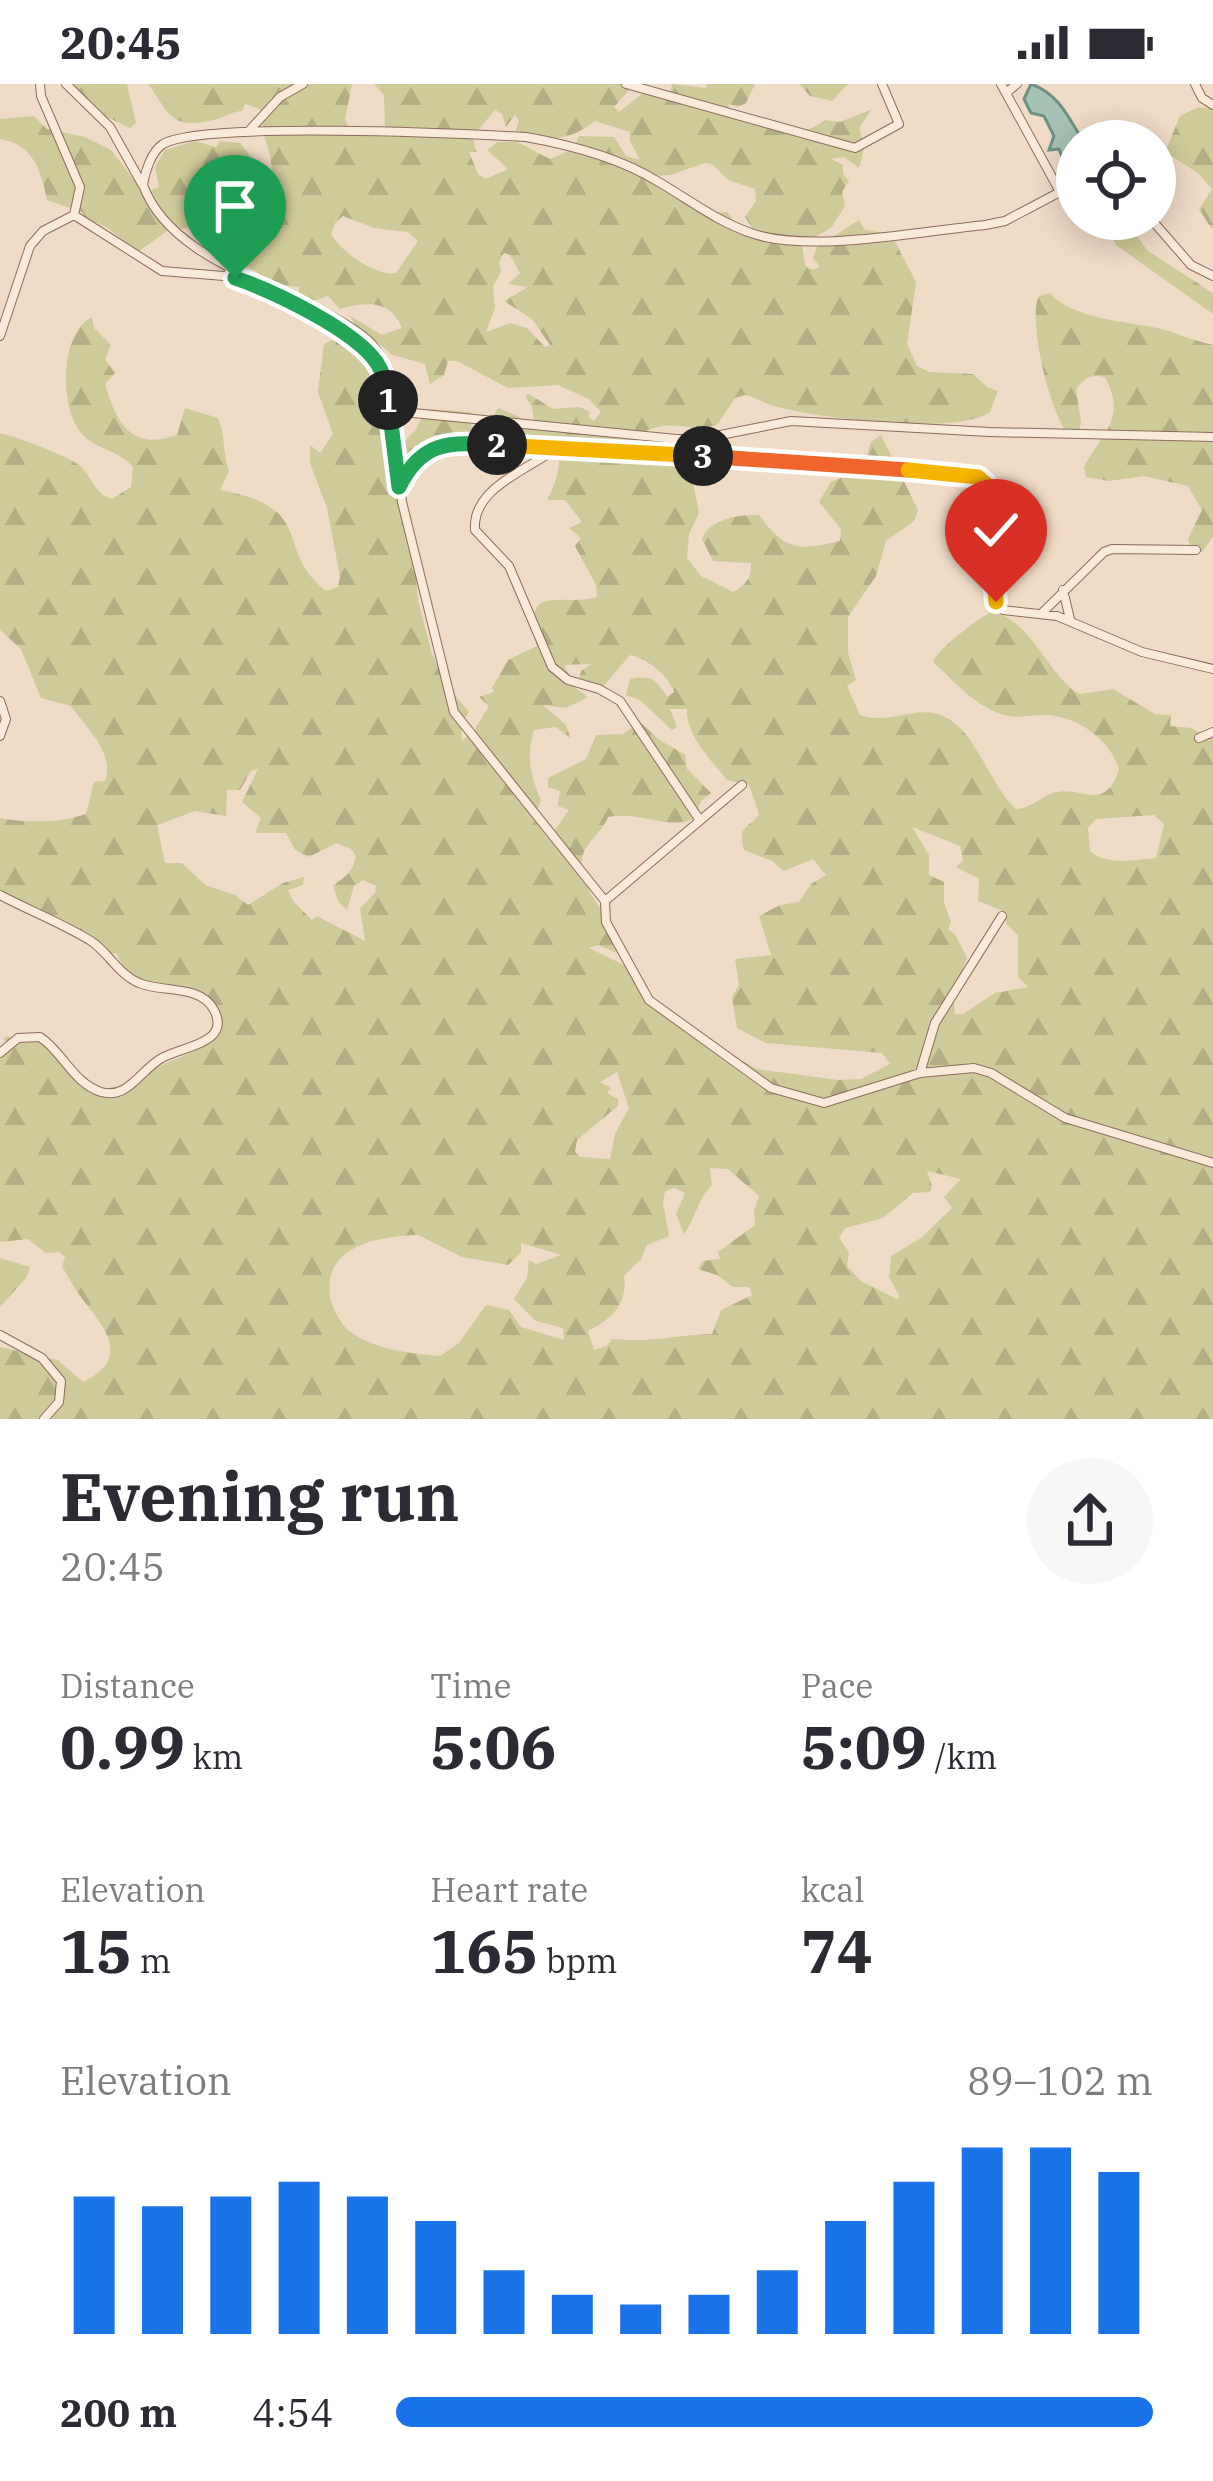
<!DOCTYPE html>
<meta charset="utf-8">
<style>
:root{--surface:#fff;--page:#f7f7f7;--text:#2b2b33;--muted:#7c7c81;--accent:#1a73e8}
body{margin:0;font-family:"IBM Plex Serif",serif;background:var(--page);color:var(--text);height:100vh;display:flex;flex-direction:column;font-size:45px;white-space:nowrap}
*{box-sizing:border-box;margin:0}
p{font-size:39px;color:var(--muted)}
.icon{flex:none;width:66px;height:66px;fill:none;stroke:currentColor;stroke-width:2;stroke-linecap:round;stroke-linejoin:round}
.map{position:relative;height:1335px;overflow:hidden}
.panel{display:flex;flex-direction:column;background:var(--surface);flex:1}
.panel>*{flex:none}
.buttons{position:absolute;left:1056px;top:36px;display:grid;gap:24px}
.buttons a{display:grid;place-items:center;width:120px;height:120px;border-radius:50%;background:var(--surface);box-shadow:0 6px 30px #0003;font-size:60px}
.pin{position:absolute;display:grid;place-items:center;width:102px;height:102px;color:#fff;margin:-123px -51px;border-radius:50% 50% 50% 0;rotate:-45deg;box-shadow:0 0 12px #0007}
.pin .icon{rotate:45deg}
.km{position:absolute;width:60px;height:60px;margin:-30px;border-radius:50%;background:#222;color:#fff;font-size:33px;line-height:60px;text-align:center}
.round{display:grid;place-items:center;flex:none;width:126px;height:126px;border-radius:63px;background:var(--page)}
.head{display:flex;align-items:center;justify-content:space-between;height:204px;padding:0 60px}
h1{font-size:66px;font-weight:700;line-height:90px}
.stats{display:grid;grid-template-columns:repeat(3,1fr);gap:18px;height:204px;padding:12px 60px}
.stats div{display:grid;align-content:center}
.stats b{font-size:60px;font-weight:700}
.stats small{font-size:33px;font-weight:400}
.stats p{font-size:33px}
.chart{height:336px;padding:24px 60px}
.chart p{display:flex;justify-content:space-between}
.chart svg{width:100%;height:216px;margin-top:12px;stroke:var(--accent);stroke-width:6}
ul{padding:0 60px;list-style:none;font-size:39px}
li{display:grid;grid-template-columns:192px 144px 1fr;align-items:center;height:90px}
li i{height:30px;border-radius:15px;background:var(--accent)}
.status{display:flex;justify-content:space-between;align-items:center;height:84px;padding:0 60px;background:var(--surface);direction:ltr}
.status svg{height:33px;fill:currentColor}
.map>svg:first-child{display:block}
.forest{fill:url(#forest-firs);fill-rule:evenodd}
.water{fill:#a7c3b5;stroke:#6d9282;stroke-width:3}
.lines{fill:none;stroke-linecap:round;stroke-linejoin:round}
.minor-casing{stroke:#8c6b5b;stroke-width:10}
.minor{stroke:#faeada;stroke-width:8}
.split-1-casing{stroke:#fff;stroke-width:24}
.split-2-casing{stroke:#fff;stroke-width:24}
.split-3-casing{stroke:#fff;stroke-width:24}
.split-4-casing{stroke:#fff;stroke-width:24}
.split-5-casing{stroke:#fff;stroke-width:24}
.split-1{stroke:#22a559;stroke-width:15}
.split-2{stroke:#22a559;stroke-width:15}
.split-3{stroke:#f5b400;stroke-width:15}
.split-4{stroke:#f0652b;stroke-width:15}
.split-5{stroke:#f5b400;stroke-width:15}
</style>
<div class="status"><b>20:45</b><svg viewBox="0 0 49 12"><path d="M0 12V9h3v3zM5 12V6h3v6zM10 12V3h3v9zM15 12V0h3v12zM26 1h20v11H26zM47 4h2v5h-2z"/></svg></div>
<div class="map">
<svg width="1213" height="1335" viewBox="0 0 1213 1335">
<defs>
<pattern id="forest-firs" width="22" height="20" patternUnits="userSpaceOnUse" patternTransform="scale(3)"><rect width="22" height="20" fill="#cfca99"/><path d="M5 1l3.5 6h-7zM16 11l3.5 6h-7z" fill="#b3ae83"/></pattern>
</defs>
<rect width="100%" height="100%" fill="#f0dbc6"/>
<path class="forest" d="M67,0H127L136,39L130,44L105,32Z
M148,0H352L345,35L350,46L385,47L384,11L374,0H621L630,5L614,23L619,28L643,9L660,5L670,12L672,0L706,4L707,0H755L746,19L738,23L729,20L728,26C762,40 792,61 825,36L840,38L872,25L859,44L865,61L859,84L844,73L831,75L843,81V90L849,97L842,108L845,122L831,144L802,160L805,182L813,186L820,183L813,174L817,163L859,136L865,146L891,150L916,198L907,260L917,282L929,288L973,290L987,303L998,307L990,328C959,352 810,334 771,321C762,318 755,313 745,311L735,314L717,341C683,350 673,331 638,351L643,362L691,387L699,429L689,450L687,474L701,492L733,508C746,501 752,494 751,479L713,477L702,455C709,435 739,430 759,431C785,467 799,467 840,457L841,445L819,418L831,398L863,384L871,358L881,351L918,426L914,437L886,457L876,492L848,533V569L856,596L847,602L860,631C889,641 913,623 937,630C976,641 987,699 1016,725C1031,724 1039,714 1053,709C1082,700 1104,731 1119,685C1110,656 1079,633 1047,631C1032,630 1016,636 1001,630C973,620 955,598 933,578C938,564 979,534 993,527C1033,541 1044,582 1074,607L1081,610L1113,605L1155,630L1171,631L1170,642L1191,644L1213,654V1335H0V1263L58,1276L83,1298C136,1272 100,1240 78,1209C72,1201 68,1191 62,1183L65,1173L59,1168L46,1169L28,1155L0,1158V968L14,963L4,956L5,953L35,952L93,1004L113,1013C132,1008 140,993 156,984C175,974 195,970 212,955L215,930C210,925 207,918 201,915C167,895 138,917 116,869L107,870L0,814V734C27,739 60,739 86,730L94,698L105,697C115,669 87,645 71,622L41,614L21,565L0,546V350C10,349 71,374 79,381C93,393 93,409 112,415L131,403L133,383C119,367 100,366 85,353C59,330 58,250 92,233L94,244L111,261L105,275L115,289L105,300C117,340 131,367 177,351L185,324L218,334C226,352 222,369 229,387L220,406C319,424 272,464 326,507L338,503L340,493L327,424L310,379V361L320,369L333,350L318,308L324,260L335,255L358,264L352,252L360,249L350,232L382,251L402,244C390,215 367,218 340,225L328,212L311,218L299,210V203C273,202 263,190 242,180C238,161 249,149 245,131L228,125L194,143L181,145L177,151L167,147L138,168C123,159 114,145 97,139C82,133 91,142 82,128L47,116C41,86 33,60 0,55V35L34,32L47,45L85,53L111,66L144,109L159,103L155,83L165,66L195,57L216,63L220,57L240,59L262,86L272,89C272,66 259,46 260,25L245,20L242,27C230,28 224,34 213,36C170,46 170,30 148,0ZM495,26L502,30L506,43L515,31L519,36L516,46C544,61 571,56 595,37L630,48V57L640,76L626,72L614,53L579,52L573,65L550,75L517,58H498L487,66L508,85L486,95L478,90L469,68H476L473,52ZM705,79L712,80L728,96L755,105L756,117L745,133L753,145L738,142L727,128C697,131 674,112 653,92L670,91ZM343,132L374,144L408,148L418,157L396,189C376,193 340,167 331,150L335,139ZM504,169L510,171L520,189L508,200L528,203L504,217L532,235L550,261L545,263L527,244L510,239L486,248L495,224L493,202L501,188L499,178ZM378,259L393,271L425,280L430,300L444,291L448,277H457L508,304L558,301L589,315L601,328L594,337L588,333L590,328L580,323L553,325L529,310L525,312L532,323L534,339L498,324L492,335L478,339C488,345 502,354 512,359C522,362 522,357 532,357C573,356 558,395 547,416H565L582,438L569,444L581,454L575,462L596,501L597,513C565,524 520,495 537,562L508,576L492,604L494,608L479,613L489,622L475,645L462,657L461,640L469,628L448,603L432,570L418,516L411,431L399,418L415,361L425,369L472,353L471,328L426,325L415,347L398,363L394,343L409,330C398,308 378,297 368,274L380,283ZM630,571C648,575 668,591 674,608L667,613C656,595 651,591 630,595L626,611L640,616L672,646L677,643L670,625H687C686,652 710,674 727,696L749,701L759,730C750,745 737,739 744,766L772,777L784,787L813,775L826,791L811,800L799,818L780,821L759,832L771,871L735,875L739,901L732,913L737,944L766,959L882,969L890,980L861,995L838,996L757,985L713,961L701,959L690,940L649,913L628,883L589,864L598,861L617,869L622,866C616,834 578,808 582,775C584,759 603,748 608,733C638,727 668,746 693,735L702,716L711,709L687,685L685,671L658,655L639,637L638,647L631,644L623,650L596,651L586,675L548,694V703L560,707L558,722L569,726L552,750L536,728L541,716C530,690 526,674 534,646L556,643L571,655L566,641L543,621L566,624L588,613L575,604L564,581L591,580L581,587L579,594L602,604ZM258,685L242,718L261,734L255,749H286L295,766L309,773L336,759L351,765L356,772C352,790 345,792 333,802L338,817L347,826L354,802L363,796L376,802L375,809L360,824L365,857L317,832L312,836L293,817L288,806L303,801L304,793L283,799L248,821L235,811L205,801L182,779H165L157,741L195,727L226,732L227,706H240L251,687ZM1154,731L1164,740L1156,774C1134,776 1107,782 1090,767L1088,744L1096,735ZM912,743L960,762L963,777L956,783L979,795L978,817L1003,827L1007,841L1018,851V893L1028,903L995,909L963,930H955L953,911L967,874L955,850L948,846L951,838L944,819V798L929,791V771ZM617,988L629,1024L615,1050L610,1075L580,1073L575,1068L577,1056L618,1022V1015L607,1009L611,1004L600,998ZM710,1084L728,1085L759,1112L754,1127L755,1141L718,1168L720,1175L703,1177L698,1185L717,1191L733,1203H749L752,1211L721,1226L712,1250C678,1251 647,1259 612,1255L607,1262L594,1266L588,1247C612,1235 628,1220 624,1192L641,1175L647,1161L669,1152L663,1119L665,1107L674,1104L685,1109L676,1130L684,1150C696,1134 698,1114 712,1101ZM927,1087L961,1095L944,1113L952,1124L921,1154L891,1172L889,1193L900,1213L897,1215L861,1197L847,1182L849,1168L839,1154L845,1144L883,1134L913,1109L930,1108L932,1102ZM418,1151L462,1173L508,1181L521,1169V1159L561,1171L536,1180L529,1176L527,1194L514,1215L536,1237L563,1244L564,1256L521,1243L509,1226L486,1221L459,1259L440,1272C408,1269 374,1266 348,1246C340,1239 332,1223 330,1213C322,1161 380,1152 418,1151Z
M799,0H848L832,17L810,12Z
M1199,23L1213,25V144H1211L1199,125L1212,105L1198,89L1165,68L1180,32Z
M1102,135H1124L1148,167L1213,209V230L1116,161Z
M1050,209C1070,234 1127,238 1158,244C1177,249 1194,257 1213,261V453L1202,468L1192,465L1188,455L1202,426L1188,402L1144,392L1109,397L1086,393L1084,383C1103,347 1127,336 1105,293C1091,290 1085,294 1076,305L1081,338L1079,349L1068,350C1050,329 1027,236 1039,212Z
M0,1174L30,1183L26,1194L0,1223Z"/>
<path class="water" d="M1031,0C1059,10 1068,33 1083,57H1077V89L1067,86L1059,65L1049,66L1054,52L1044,32L1031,29L1024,15Z"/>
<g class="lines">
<defs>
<path id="minor" d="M40,0L41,12L80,103L74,131
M66,0L110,43L142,100
M626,0L855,64L899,40L882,0
M1001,0L1059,106
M1195,0L1202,14L1213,21
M1006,9L1017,0
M248,48L280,13L303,0
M1077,99L1005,137L985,141C922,147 812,169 754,150C717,138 690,116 657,97C618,73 571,61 526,53C469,50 201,37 163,60C151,68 145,88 143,101C173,183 297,202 363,252C391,273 390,313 413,329L676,355H700L791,337L989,348L1213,353
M74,131L162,187L224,192L247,198L352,255L376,277L387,307L402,418L454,628L605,817
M1151,135L1191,181L1213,192
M0,252L30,162L43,147L74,131
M551,368C522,388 472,406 475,446L509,482L552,583L568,596L599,605L620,617L699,735
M399,403C412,375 429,363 459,359L781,374L978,393L989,405L994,512L1003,526L1057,532L1142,568L1213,585
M1063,506L1070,535
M1043,528L1104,468L1112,465L1196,466
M0,617L6,635L0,652
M1199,654L1213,648
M0,811C30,827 62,839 91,857C108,868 119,891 139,899C162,909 201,900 214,926C232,960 180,963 162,974C141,985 128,1016 101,1008C73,999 63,968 40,953L18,954L0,969
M605,817L742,701
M605,818L606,838L649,916L771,1004L824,1019L920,989L974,984L991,989L1065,1034L1213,1079
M920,989L935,939L1002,832
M0,1251L42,1274L61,1297L59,1318L44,1335"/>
</defs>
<use href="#minor" class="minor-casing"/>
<use href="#minor" class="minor"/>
</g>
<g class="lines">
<defs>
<path id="split-1" d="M235,194C273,207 355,246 377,279C384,290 387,303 388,316"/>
<path id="split-2" d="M388,316L399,403C422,356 450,358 497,361"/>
<path id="split-3" d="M497,361L703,372"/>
<path id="split-4" d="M703,372L908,386"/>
<path id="split-5" d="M908,386L978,393L986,400L996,518"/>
</defs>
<use href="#split-1" class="split-1-casing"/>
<use href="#split-2" class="split-2-casing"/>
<use href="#split-3" class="split-3-casing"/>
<use href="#split-4" class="split-4-casing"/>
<use href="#split-5" class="split-5-casing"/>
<use href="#split-1" class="split-1"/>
<use href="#split-2" class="split-2"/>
<use href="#split-3" class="split-3"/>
<use href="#split-4" class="split-4"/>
<use href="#split-5" class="split-5"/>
</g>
</svg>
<div class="buttons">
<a><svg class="icon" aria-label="locate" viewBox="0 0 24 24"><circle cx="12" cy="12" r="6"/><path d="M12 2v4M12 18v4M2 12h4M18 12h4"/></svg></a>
</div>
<div class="pin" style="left:235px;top:194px;background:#1e9e55"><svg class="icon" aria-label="arrive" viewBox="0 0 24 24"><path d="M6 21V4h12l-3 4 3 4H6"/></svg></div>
<div class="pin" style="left:996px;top:518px;background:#d93025"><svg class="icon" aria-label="check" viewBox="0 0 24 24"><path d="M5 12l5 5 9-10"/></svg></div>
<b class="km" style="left:388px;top:316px">1</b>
<b class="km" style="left:497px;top:361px">2</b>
<b class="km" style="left:703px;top:372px">3</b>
</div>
<section class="panel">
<div class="head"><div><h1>Evening run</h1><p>20:45</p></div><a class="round"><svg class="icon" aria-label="share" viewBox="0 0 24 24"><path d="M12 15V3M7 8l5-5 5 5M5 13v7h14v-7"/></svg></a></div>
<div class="stats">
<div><p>Distance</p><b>0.99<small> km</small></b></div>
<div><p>Time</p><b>5:06</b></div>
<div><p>Pace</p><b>5:09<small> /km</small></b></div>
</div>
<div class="stats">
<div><p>Elevation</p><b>15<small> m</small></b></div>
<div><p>Heart rate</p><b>165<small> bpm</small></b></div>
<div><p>kcal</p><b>74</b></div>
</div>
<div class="chart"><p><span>Elevation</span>89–102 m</p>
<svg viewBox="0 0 160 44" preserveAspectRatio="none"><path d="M5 44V16M15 44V18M25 44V16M35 44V13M45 44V16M55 44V21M65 44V31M75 44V36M85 44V38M95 44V36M105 44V31M115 44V21M125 44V13M135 44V6M145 44V6M155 44V11"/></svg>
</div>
<ul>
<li><b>200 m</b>4:54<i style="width:100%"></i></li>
</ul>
</section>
